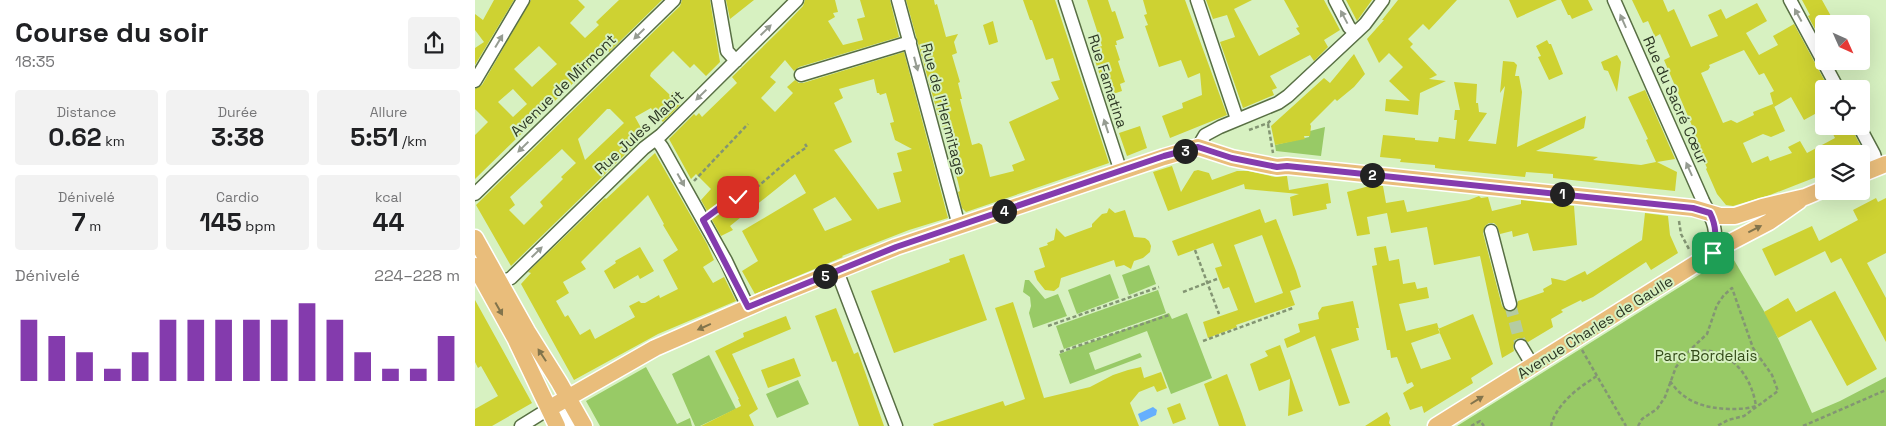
<!DOCTYPE html>
<html lang="fr">
<meta charset="utf-8">
<style>
:root{--surface:#fff;--page:#f2f2f2;--text:#202124;--muted:#757577;--accent:#843bad}
body{margin:0;font-family:"Space Grotesk",sans-serif;background:var(--page);color:var(--text);height:100vh;display:flex;flex-direction:column;font-size:19px;white-space:nowrap}
*{box-sizing:border-box;margin:0}
p{font-size:16px;color:var(--muted)}
.icon{flex:none;width:28px;height:28px;fill:none;stroke:currentColor;stroke-width:2;stroke-linecap:round;stroke-linejoin:round}
.map{position:relative;flex:1;overflow:hidden}
.details{display:flex;flex-direction:column;background:var(--surface);width:475px}
.details>*{flex:none}
.needle{width:32px;rotate:135deg}
.buttons{position:absolute;left:1340px;top:15px;display:grid;gap:10px}
.buttons a{display:grid;place-items:center;width:55px;height:55px;border-radius:5px;background:var(--surface);box-shadow:0 5px 20px #0002;font-size:25px}
.pin{position:absolute;display:grid;place-items:center;width:42px;height:42px;color:#fff;margin:-21px;border-radius:10px;box-shadow:0 2px 8px #0006}
.km{position:absolute;width:25px;height:25px;margin:-12px;border-radius:50%;background:#222;color:#fff;font-size:14px;line-height:25px;text-align:center}
.round{display:grid;place-items:center;flex:none;width:52px;height:52px;border-radius:5px;background:var(--page)}
.head{display:flex;align-items:center;justify-content:space-between;height:85px;padding:0 15px}
h1{font-size:28px;font-weight:700;line-height:38px}
.stats{display:grid;grid-template-columns:repeat(3,1fr);gap:8px;height:85px;padding:5px 15px}
.stats div{display:grid;align-content:center;border-radius:5px;background:var(--page);text-align:center}
.stats b{font-size:25px;font-weight:700}
.stats small{font-size:14px;font-weight:400}
.stats p{font-size:14px}
.chart{height:140px;padding:10px 15px}
.chart p{display:flex;justify-content:space-between}
.chart svg{width:100%;height:90px;margin-top:5px;stroke:var(--accent);stroke-width:6}
main{display:flex;flex:1;min-height:0}
.map>svg:first-child{display:block}
.green{fill:#98ca66}
.water{fill:#65affd}
.building{fill:#ced232;fill-rule:evenodd}
.lines{fill:none;stroke-linecap:round;stroke-linejoin:round}
.minor-tunnel{stroke:#b5cca2;stroke-width:12;stroke-dasharray:12 6;stroke-linecap:butt}
.minor-casing{stroke:#586f44;stroke-width:15}
.major-casing{stroke:#fff;stroke-width:19}
.path{stroke:#839573;stroke-width:2.5;stroke-dasharray:4 2.5;stroke-linecap:butt}
.minor{stroke:#fff;stroke-width:12}
.major{stroke:#e9bd7b;stroke-width:16}
.oneway{fill:#969c92}
.oneway2{fill:#82744c}
.route-casing{stroke:#fff;stroke-width:10}
.route{stroke:#843bad;stroke-width:6}
.labels{text-anchor:middle;dominant-baseline:central;stroke-width:4;stroke-linejoin:round;paint-order:stroke}
.street-label{font-size:15px;fill:#2e3825;stroke:#d7f1c1}
.park-label{font-size:15px;fill:#344b1a;stroke:#d7f1c1}
</style>
<main>
<section class="details">
<div class="head"><div><h1>Course du soir</h1><p>18:35</p></div><a class="round"><svg class="icon" aria-label="share" viewBox="0 0 24 24"><path d="M12 15V3M7 8l5-5 5 5M5 13v7h14v-7"/></svg></a></div>
<div class="stats">
<div><p>Distance</p><b>0.62<small> km</small></b></div>
<div><p>Durée</p><b>3:38</b></div>
<div><p>Allure</p><b>5:51<small> /km</small></b></div>
</div>
<div class="stats">
<div><p>Dénivelé</p><b>7<small> m</small></b></div>
<div><p>Cardio</p><b>145<small> bpm</small></b></div>
<div><p>kcal</p><b>44</b></div>
</div>
<div class="chart"><p><span>Dénivelé</span>224–228 m</p>
<svg viewBox="0 0 160 44" preserveAspectRatio="none"><path d="M5 44V14M15 44V22M25 44V30M35 44V38M45 44V30M55 44V14M65 44V14M75 44V14M85 44V14M95 44V14M105 44V6M115 44V14M125 44V30M135 44V38M145 44V38M155 44V22"/></svg>
</div>
</section>
<div class="map">
<svg width="1411" height="426" viewBox="0 0 1411 426">
<rect width="100%" height="100%" fill="#d7f1c1"/>
<path class="green" d="M850,127L846,156L801,151L800,145L834,137L835,131Z
M1256,255L1296,323L1337,413L1365,401L1411,377V426H982Z
M674,265L681,284L654,295L647,275Z
M635,274L644,298L602,314L593,290Z
M550,280H554L570,299L583,294L592,316L558,328L554,313L556,306L555,297L548,292Z
M683,290L691,313L589,349L581,326Z
M694,313L697,319L712,313L737,378L696,394L672,331L614,353L620,370L665,353L667,357L595,384L584,354Z
M234,355L261,409L225,426H220L197,374Z
M171,367L202,424L215,418L217,426H125L111,401Z
M323,380L334,404L302,418L291,394Z"/>
<path class="water" d="M678,407L682,410L681,415L666,422L663,414Z"/>
<path class="building" d="M19,0H39L0,65V48L9,42L0,30V14L8,20Z
M56,0H103L110,7L95,23L110,38L124,25L121,22L144,0H187L134,52L132,50L0,179V135L13,122L0,109V89L7,85ZM64,46L82,64L57,87L39,69ZM38,89L52,104L38,117L23,102Z
M207,0H235L245,62L231,76L219,64L215,68L198,51L176,73L175,76L195,95L200,90L208,99L203,103L205,105L188,122L186,120L184,122L176,108L160,117L170,135L36,266L1,205L205,6ZM132,109H135L149,123L110,160L103,139ZM87,149L101,163L86,177L88,179L65,202L68,206L49,225L34,210L40,205L35,197Z
M251,0H279L255,19Z
M330,0H360L363,12L358,13L360,17L353,21L368,45L388,40L382,19L390,17L385,0H415L424,37L324,67L319,71L310,60L295,77L301,82L286,98L300,112L318,93L312,87L320,80L324,83H328L429,52L473,218L434,230L367,256L368,257L280,294L267,271L283,261L267,231L331,193L320,174L255,226L258,230L246,236L226,200L236,189L221,174L216,179L194,139L219,114L221,116L224,113L227,117L262,83L257,77L308,27L328,6ZM399,79L402,93H404L405,95L411,93L419,122L415,123L420,140L437,149L422,153L427,171L418,173L426,202L403,209L404,211L359,150L377,142L359,103L368,98L364,89ZM360,197L377,220L350,231L338,209Z
M431,0H459L460,5L462,4L471,37L483,34L479,42L482,53L477,55L485,82L483,83L487,99H485L497,145L504,143L507,145L515,177L539,171L537,165L550,160L534,122L584,99L576,82L585,80L578,58L571,60L557,20H555L548,0H580L634,163L491,212L487,208L483,192L485,191L483,182L464,115H463Z
M612,0H633L637,12L640,11L649,38L641,41L642,45H640L645,60L643,61L650,82L645,84L647,91L632,96L616,49L627,46Z
M668,0H710L752,115L695,138L687,116L708,108L707,103L727,95L725,73L713,78L706,60L684,67L670,26L673,25L669,15L672,14Z
M731,0H777L759,9L784,56L825,34L821,28L824,27L809,0H849L865,30L849,40L853,47L839,61L835,55L795,76L802,88L797,90L799,95L768,108L745,42L760,37L752,15L738,19Z
M871,0H897L882,21Z
M923,0H982L954,30L948,24L933,39L938,44L935,47L938,50L962,75L954,79L971,81L945,93L943,115L910,111L911,99L935,101L914,81L928,67L914,53L904,63L892,39L909,20H907Z
M1034,0H1082L1042,18Z
M1086,0H1113L1118,10L1097,19L1095,15H1093Z
M1157,0H1188L1193,12L1199,9L1216,47L1243,36L1233,15L1246,9L1251,19L1282,3L1292,21L1271,33L1284,55L1303,45L1298,36L1319,24L1354,89H1349V109L1329,120L1316,97L1299,107L1295,93L1299,91L1289,73L1284,75L1269,50L1234,65L1235,67L1233,70L1226,73L1248,123L1256,120L1262,123L1279,115L1278,112L1298,104L1310,131L1296,137L1288,134L1268,143L1277,163L1293,156L1295,161L1317,153L1313,147L1325,141L1332,153L1360,138L1354,126H1375L1390,154H1349V174L1295,195L1258,206L1251,205L1242,194L1231,169L1232,168L1218,137L1221,135L1189,60L1195,57L1185,34L1180,37L1173,21L1168,23Z
M1327,0H1347L1357,18L1349,22V40L1347,42L1333,16L1335,15Z
M518,21L523,42L514,45L508,25Z
M1072,40L1074,44H1076L1088,74L1074,80L1063,57L1066,56L1061,46Z
M879,54L890,74L879,87L862,101L860,99L835,124L836,126L835,136H829L830,139L800,145L796,126L849,78L855,83Z
M1142,55L1146,62L1142,92L1133,71L1129,70L1126,62Z
M1028,61L1039,62L1042,65L1040,76H1044L1047,92L1042,147L1111,116L1109,128L1061,151L1123,157L1118,160L1166,165L1181,162L1171,140L1173,139L1153,97L1170,90L1200,159L1182,162L1202,172L1200,191L1078,178V174L1051,172L1050,177L968,169L960,168V165L925,162L926,159L905,157L908,135L940,138V140L963,142L964,137L980,139L982,120H979L980,110H985L979,82L1002,84L1001,103H1003L1004,112L1012,113L993,141L1021,144L1030,86L1025,93Z
M665,126L672,148L652,156L644,133Z
M180,153L232,244L239,260L228,267L238,283L249,277L261,301L183,334L99,380L46,284L56,273L53,272L130,198L131,199ZM173,195L189,224L188,225L203,250L188,260L203,289L185,298L184,295L170,303H166L164,301L154,306L160,317L120,339L115,329L105,335L93,315L90,317L81,301L94,293L88,282L111,269L106,262Z
M697,166L706,192L719,171L723,170L734,173L737,180L762,171H773L800,177L812,176L814,190L853,183L856,203L851,204L852,209L818,216L815,197L824,194L770,189L769,184L693,211L678,172Z
M898,185L908,186L911,203L929,200L932,212L994,200L1004,196L1006,198L1013,197L1017,211L1046,204V200L1099,206L1102,245L1058,251L1053,233L1038,237L1037,231L1025,234L1022,226L1019,223H1014L1010,226L1008,233L1027,306L1033,312L1041,309L1043,301L1069,292L1068,289L1077,284L1076,278L1090,281L1110,271L1112,275L1167,240L1170,213L1193,216L1195,235L1203,253L1176,270L1171,262L1118,297L1107,302L1106,300L1086,310L1088,312L1076,319L1078,327L1053,342L1046,338L1041,339L1038,346L1039,351L1027,358L1005,256L959,265L952,227L916,233L912,213L892,217L895,234L882,236L872,192Z
M1401,198L1403,202L1411,198V253L1392,263L1411,298V342L1366,258L1356,263L1350,251L1300,276L1287,249L1337,226L1344,241L1383,220L1378,210Z
M634,208L640,213L650,210L659,237L670,238L674,241L676,246L675,252L668,258L659,261L656,269L649,265L641,267L639,260L586,278L584,287L579,291L570,290L562,280L559,271L570,267L564,248L573,245L572,243L579,240L581,228L590,237L617,227V224L627,214L632,213Z
M785,209L790,223L801,219L821,271L826,287L815,291L820,305L761,325L762,327L733,338L728,322L763,310L754,287L748,289L745,282L740,268L747,266L738,243L703,256L697,241ZM787,235L808,293L780,303L759,245Z
M911,246L914,261L924,259L928,284L940,282L942,289L952,287L954,298L924,304L931,331L962,323L965,333L936,343L946,369L976,359L963,329L998,314L1018,364L996,378L998,383L949,413L947,406L935,410L928,393L939,386L937,382L932,384L922,357L916,358L915,350H912L897,266L902,265L899,248Z
M165,247L179,271L165,279L163,275L139,289L129,271L141,263L140,261Z
M489,254L512,320L419,353L396,291L475,262L474,259Z
M1360,291L1402,369L1372,386L1336,320L1303,338L1289,312L1313,298L1321,312Z
M0,300L57,403L17,426H0V409L23,396L6,366L3,368L0,362Z
M878,301L884,328H881L884,340L856,349L875,403L864,406L840,336L812,348L809,339L825,332L823,324L844,319L843,313L847,307Z
M538,302L569,398L615,387L638,375L653,370L666,367L669,378L686,372L692,388L682,392L679,386L664,392L655,403L664,426H459L458,424L528,401L530,406L550,399L520,308Z
M361,308L379,354L383,352L409,426H384L361,361L357,362L340,316Z
M311,316L316,329L257,354L283,409L274,415L279,426H226L266,406L263,399H264L240,351L269,337L268,333Z
M805,345L828,411L813,416L815,379L784,391L775,364L793,356L790,351Z
M319,358L326,376L293,388L286,370Z
M752,374L767,414L771,426H744L729,384Z
M705,403L711,419L698,424L692,408Z
M912,412L915,418L914,423L916,426H890Z"/>
<g class="lines">
<path class="minor-tunnel" d="M1035,304L1046,346"/>
<defs>
<path id="minor" d="M243,0L252,51L261,61
M423,0L484,226
M590,0L646,172
M722,0L762,119
M860,0L874,27L880,33
M1139,0L1228,201C1239,222 1243,230 1238,253
M1315,0L1363,89
M326,75L435,42
M0,81L48,0
M1384,126L1399,154L1403,167
M181,139L187,147L251,261L273,307
M723,147L730,135L745,127L803,103L813,96L890,24L908,0
M0,194L199,0
M1016,231L1035,304
M362,271L421,426
M25,283L36,278L169,148L186,135L322,0
M1046,346L1058,366
M46,426L75,408L80,409L95,426"/>
<path id="major" d="M1386,174L1411,164
M0,238L52,331L84,382L109,426
M0,266L40,338L82,426
M75,408L180,348L290,300L421,247L689,157L723,147L757,158L802,167L812,166L1218,208L1245,216H1260L1287,207L1330,197L1349,189
M961,426L1252,244L1294,222L1324,201"/>
</defs>
<use href="#minor" class="minor-casing"/>
<use href="#major" class="major-casing"/>
<path class="path" d="M793,124L798,153
M774,130L793,123L796,120
M219,181L273,124
M238,212L259,197L267,198L272,196L316,158L332,147L330,144
M1204,221L1206,234L1215,251
M720,250L744,314
M708,292L742,279
M573,326L684,287
M728,341L818,308
M1107,350L1151,426
M585,352L694,315
M1195,381C1209,402 1229,408 1254,409C1263,409 1273,409 1281,406C1277,380 1262,357 1235,351C1229,350 1223,352 1216,349
M996,426L1005,421L1009,426
M1076,426C1081,404 1104,387 1122,376
M1163,426L1167,419L1182,409L1190,397L1201,367L1216,349L1232,334L1242,305L1249,295L1257,288L1278,348L1297,375L1303,391L1269,416L1253,420L1242,426
M1328,426L1411,390"/>
<use href="#minor" class="minor"/>
<use href="#major" class="major"/>
</g>
<defs><path id="oneway-solid" d="M-6-.8H1V-3.2L6.5 0L1 3.2V.8H-6Z" transform="scale(1.25)"/></defs>
<g class="oneway">
<use href="#oneway-solid" transform="translate(1323 15) rotate(-119)"/>
<use href="#oneway-solid" transform="translate(869 17) rotate(-118)"/>
<use href="#oneway-solid" transform="translate(1148 21) rotate(-114)"/>
<use href="#oneway-solid" transform="translate(291 30) rotate(-44)"/>
<use href="#oneway-solid" transform="translate(164 34) rotate(136)"/>
<use href="#oneway-solid" transform="translate(24 41) rotate(-59)"/>
<use href="#oneway-solid" transform="translate(441 64) rotate(75)"/>
<use href="#oneway-solid" transform="translate(226 95) rotate(136)"/>
<use href="#oneway-solid" transform="translate(631 126) rotate(-108)"/>
<use href="#oneway-solid" transform="translate(48 147) rotate(136)"/>
<use href="#oneway-solid" transform="translate(1214 169) rotate(-114)"/>
<use href="#oneway-solid" transform="translate(206 180) rotate(61)"/>
<use href="#oneway-solid" transform="translate(62 252) rotate(-44)"/>
</g>
<g class="oneway2">
<use href="#oneway-solid" transform="translate(1280 229) rotate(-27)"/>
<use href="#oneway-solid" transform="translate(24 309) rotate(61)"/>
<use href="#oneway-solid" transform="translate(229 327) rotate(156)"/>
<use href="#oneway-solid" transform="translate(67 355) rotate(-123)"/>
<use href="#oneway-solid" transform="translate(1002 400) rotate(-32)"/>
</g>
<g class="lines">
<defs>
<path id="route" d="M263,197H259L228,220L273,307L421,247L689,156L723,147L757,158L802,167L812,166L1218,208L1235,213C1242,227 1241,238 1238,253"/>
</defs>
<use href="#route" class="route-casing"/>
<use href="#route" class="route"/>
</g>
<g class="labels">
<g class="street-label">
<text transform="translate(633 81) rotate(72)">Rue Famatina</text>
<text transform="translate(88 85) rotate(-44)">Avenue de Mirmont</text>
<text transform="translate(1201 100) rotate(66)">Rue du Sacré Cœur</text>
<text transform="translate(469 109) rotate(75)">Rue de l'Hermitage</text>
<text transform="translate(164 132) rotate(-43)">Rue Jules Mabit</text>
<text transform="translate(1120 327) rotate(-32)">Avenue Charles de Gaulle</text>
</g>
<g class="park-label">
<text x="1231" y="355">Parc Bordelais</text>
</g>
</g>
</svg>
<div class="buttons">
<a><svg class="needle" viewBox="-14 -14 28 28"><path d="M0-13l5 13h-10z" fill="#e53935"/><path d="M0 13l5-13h-10z" fill="#757577"/></svg></a>
<a><svg class="icon" aria-label="locate" viewBox="0 0 24 24"><circle cx="12" cy="12" r="6"/><path d="M12 2v4M12 18v4M2 12h4M18 12h4"/></svg></a>
<a><svg class="icon" aria-label="layers" viewBox="0 0 24 24"><path d="M12 4l9 5-9 5-9-5zM3 14l9 5 9-5"/></svg></a>
</div>
<div class="pin" style="left:1238px;top:253px;background:#1e9e55"><svg class="icon" aria-label="arrive" viewBox="0 0 24 24"><path d="M6 21V4h12l-3 4 3 4H6"/></svg></div>
<div class="pin" style="left:263px;top:197px;background:#d93025"><svg class="icon" aria-label="check" viewBox="0 0 24 24"><path d="M5 12l5 5 9-10"/></svg></div>
<b class="km" style="left:1087px;top:194px">1</b>
<b class="km" style="left:897px;top:175px">2</b>
<b class="km" style="left:710px;top:151px">3</b>
<b class="km" style="left:529px;top:211px">4</b>
<b class="km" style="left:350px;top:276px">5</b>
</div>
</main>
